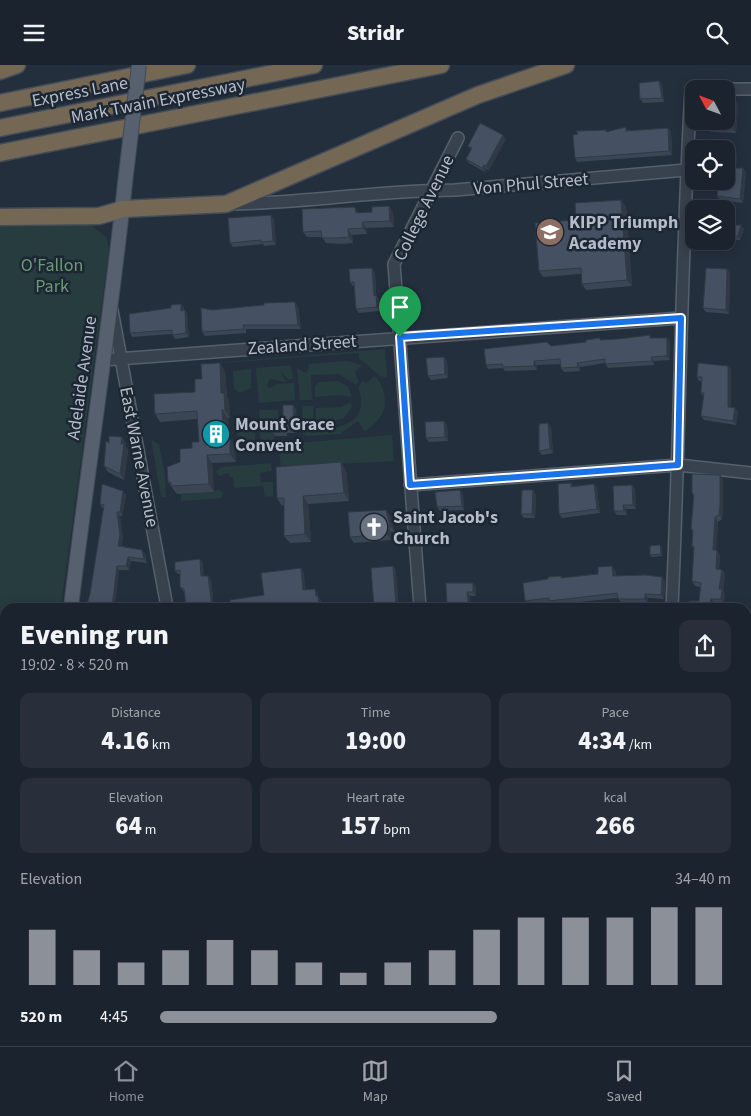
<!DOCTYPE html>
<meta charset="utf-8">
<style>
:root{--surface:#1b232e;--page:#282f3a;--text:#f1f3f6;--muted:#a0a4aa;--line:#39404a;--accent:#8c9099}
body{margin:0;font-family:"Source Sans 3",sans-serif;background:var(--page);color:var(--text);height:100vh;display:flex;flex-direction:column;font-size:19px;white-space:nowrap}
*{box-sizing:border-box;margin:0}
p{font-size:16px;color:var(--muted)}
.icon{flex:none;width:28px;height:28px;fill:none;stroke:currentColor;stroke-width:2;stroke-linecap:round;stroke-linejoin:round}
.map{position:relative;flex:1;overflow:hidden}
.panel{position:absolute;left:0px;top:538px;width:751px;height:444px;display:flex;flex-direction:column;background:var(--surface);border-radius:15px 15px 0 0;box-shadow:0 2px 12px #0003,0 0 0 1px var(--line)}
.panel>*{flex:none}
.needle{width:32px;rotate:311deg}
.buttons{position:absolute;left:685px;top:15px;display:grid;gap:10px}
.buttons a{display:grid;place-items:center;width:50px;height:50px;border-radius:10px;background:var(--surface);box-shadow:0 2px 12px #0003,0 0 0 1px var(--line);font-size:25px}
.pin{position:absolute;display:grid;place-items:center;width:42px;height:42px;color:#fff;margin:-51px -21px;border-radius:50% 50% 50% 0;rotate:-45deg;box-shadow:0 0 5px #0007}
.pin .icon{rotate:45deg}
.round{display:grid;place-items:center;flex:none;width:52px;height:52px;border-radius:10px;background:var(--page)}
.summary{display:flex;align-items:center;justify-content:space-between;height:85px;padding:0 20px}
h1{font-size:28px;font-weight:800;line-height:38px}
.figures{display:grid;grid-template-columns:repeat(3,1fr);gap:8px;height:85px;padding:5px 20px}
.figures div{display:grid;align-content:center;border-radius:10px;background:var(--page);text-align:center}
.figures b{font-size:25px;font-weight:800}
.figures small{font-size:14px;font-weight:400}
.figures p{font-size:14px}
.chart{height:140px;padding:10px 20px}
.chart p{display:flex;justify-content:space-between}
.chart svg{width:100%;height:90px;margin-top:5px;stroke:var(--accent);stroke-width:6}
ul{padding:0 20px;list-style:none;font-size:16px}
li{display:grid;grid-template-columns:80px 60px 1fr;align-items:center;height:38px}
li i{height:12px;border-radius:6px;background:var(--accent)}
header{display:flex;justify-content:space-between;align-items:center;height:65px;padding:0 20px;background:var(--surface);font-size:22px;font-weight:800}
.tabs{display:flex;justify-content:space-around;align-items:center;height:70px;border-top:1px solid var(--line);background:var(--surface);font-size:14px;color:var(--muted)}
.tabs a{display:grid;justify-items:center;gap:2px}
.tabs .current{color:var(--accent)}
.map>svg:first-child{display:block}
.green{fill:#263c3f}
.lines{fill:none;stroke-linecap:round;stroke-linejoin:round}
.minor-casing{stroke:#565f6c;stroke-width:14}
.major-casing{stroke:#414a57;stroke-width:16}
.highway-casing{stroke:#434c59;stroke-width:19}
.minor{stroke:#38414e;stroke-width:11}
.major{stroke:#56606e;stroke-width:14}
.highway{stroke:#746855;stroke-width:16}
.major-bridge-casing{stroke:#414a57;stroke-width:16;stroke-linecap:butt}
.major-bridge{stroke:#56606e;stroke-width:14}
.wall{fill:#3b4654}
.shaded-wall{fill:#303945}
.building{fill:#455162;stroke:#303945}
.route-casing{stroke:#fff;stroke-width:10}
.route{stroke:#1a73e8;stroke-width:6}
.labels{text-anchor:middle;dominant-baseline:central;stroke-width:5;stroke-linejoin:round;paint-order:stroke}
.street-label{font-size:18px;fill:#b4bcc9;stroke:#1d2633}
.poi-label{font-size:18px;font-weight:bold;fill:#b4bcc9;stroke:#1d2633;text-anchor:start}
.park-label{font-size:18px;fill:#6b9a76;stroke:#1d2633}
</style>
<header><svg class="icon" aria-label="menu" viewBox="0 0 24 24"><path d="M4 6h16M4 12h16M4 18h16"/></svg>Stridr<svg class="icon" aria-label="search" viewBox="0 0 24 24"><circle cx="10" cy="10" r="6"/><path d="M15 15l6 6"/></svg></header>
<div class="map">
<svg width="751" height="981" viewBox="0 0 751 981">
<rect width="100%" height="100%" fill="#242f3e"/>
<path class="green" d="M86,156L107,173L109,185L61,542H5V909L0,912V159Z
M385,284L391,365L387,313L380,311L359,293V288L138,304Z
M347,296L362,300L355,307L359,317L356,320L339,309L311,310L312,335H300L297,303L306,308L309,303L308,299Z
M291,300L293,314H288L280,306L286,317L270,314L267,321L270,323L277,319L294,318L295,335L259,338L256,303Z
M251,304V323L240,328L234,324L233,306Z
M374,311C384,318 388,338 382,349C378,356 371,362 365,367L358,356L340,369L307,371L303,369L302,343L304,341H313L314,366C341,363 371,358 358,322L362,316L367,318Z
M338,316L348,322L352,332L340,330L315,332V322L319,317Z
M351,337L352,342L343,354L321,357L316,354V343L341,342Z
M259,345H278V360H275L274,378L261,380Z
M243,357L254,363L256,381H253V378L238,379L237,363Z
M392,370L394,396L281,402L279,388L289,380L298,378Z
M151,374L159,379L165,410L166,432H161Z
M271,398L272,406L260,408L261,417H273V431L265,432L263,421L234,423L233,412H229V408L219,411L216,406L221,402Z
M218,424L223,427L222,433L181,436V429L214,427Z
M748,904H751V970L746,969Z"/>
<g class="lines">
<defs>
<path id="minor" d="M726,24H751
M232,139C307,138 380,125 455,125L686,105
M112,245L167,542
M103,295L681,253
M410,420L678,400L751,408
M420,542L394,199L458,73
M672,542C680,370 681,197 691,24H694
M746,734H751
M0,900L5,905
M0,923L5,924
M243,976L244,981
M453,976V981
M195,981L196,976
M655,981V976"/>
<path id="major" d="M71,542C88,401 110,260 125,118
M17,981L18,976"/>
<path id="highway" d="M0,6L17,0
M0,38L187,0
M0,63L314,0
M0,88L441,0
M0,152L99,151L123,144L226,139L478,30L566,0"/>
</defs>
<use href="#minor" class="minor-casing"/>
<use href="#major" class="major-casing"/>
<use href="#highway" class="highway-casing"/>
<use href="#minor" class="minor"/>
<use href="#major" class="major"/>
<use href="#highway" class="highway"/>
<defs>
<path id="major-bridge" d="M125,118L139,0"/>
</defs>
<use href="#major-bridge" class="major-bridge-casing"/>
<use href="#major-bridge" class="major-bridge"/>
</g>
<path class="wall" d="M659,16L662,20L664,37L643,38L640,34Z
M736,36L738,40L736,68L711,67L708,62Z
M668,63L671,67L672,90L577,97L575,93L578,69L606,65L607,67Z
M506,74L489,105L486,104L485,107L469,98L466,94L471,85L468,81Z
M734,85L737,89L736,103L746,107L743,138L720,135L717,131V121H713L711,117Z
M626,141L632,221L586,225L582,219L581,209L543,212L539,206L576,155Z
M393,147L394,162L366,163L367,169L352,170L353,178L341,179L326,178L322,172H307L303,167L359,148Z
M733,148L736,153V160H741L744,164L740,175L726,176V149Z
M274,154L276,180L264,181L263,179L233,182L230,178Z
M727,204L730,208L729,249L706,247L703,243Z
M375,207L376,231L379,234L380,246L359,248L356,244L354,221H353L350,217Z
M181,239L184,243V245L187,249L189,272L175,274L172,269L132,272L130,268L171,243Z
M298,241L301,264H246V268L205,271L202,267L212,245Z
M667,273L670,277V295L654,296V300L608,303L605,298L580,302V306L564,307L561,303V299L537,300V305L505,306L503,303L488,304L486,300L551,281L601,275Z
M444,292L447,296L448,313L431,315L428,311Z
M728,301L731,305V342L735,343L738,347L736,360L704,355L701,351L704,332L701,328V316H699L697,312Z
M225,306L227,332L229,336L230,353H228L229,373L235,381L236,397L212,398L214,427L177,429L168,417L180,397L192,383L199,377L198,354L160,357L155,349L195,327L202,314Z
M293,340L296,344L297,368H287V371H275L272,367L283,355Z
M444,356L447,360L448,376L429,377L426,373Z
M551,362L553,388L542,390L539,386Z
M109,378H126L125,381L128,385L124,415L108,407L104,401Z
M346,405L349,436L308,439L311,477L290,478L284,471V440L282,441L277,433Z
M723,414V445L722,454L718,457L716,485L720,490L719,504L722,505L725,509L723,525L725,529L724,539L714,538L713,542H689L699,536L701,522L695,521L692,516L694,484L692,481L693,467L691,464L694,432L692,428Z
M571,418L573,421L594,419L597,423L600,448L562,453L559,449Z
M632,420L635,424L636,444H626L627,450H617L614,446Z
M460,425L463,429L464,445L440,446L437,442Z
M123,426L126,430L122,451H120L123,474L121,481L142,485L145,489L147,498L131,496L129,505H119L90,529L104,443H102L100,439Z
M536,429L535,453H524L521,449Z
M386,445L390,451L395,467H391V475L354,478L350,472Z
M662,482V491L652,492L650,490Z
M200,494L203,498V511H208L211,515L214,542H183L186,541L184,527L180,522V509H178L175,506Z
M615,505L616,511L662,512L665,516L664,534L648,533V538H621L618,533L552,540L550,537L528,540L525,536L548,514L561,511L562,513L598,509Z
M473,518L476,522V531H470L447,542Z"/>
<path class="shaded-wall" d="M659,16L662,20L664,37L662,33Z
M736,36L738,40L736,68L733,64Z
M668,63L671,67L672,90L669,86Z
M503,70L506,74L489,105L486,101Z
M734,85L737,89L736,108L733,103Z
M484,100L486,104L485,107L482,103Z
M743,103L746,107L743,138L740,134Z
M621,135L626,141L632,221L627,215Z
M389,141L393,147L394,162L390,156Z
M355,142L359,148H356Z
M733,148L736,153L737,164L734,160Z
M271,150L274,154L276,180L273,176Z
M362,157L366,163L367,169L363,163Z
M741,160L744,164L740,175L738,171Z
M348,164L352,170L353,178L349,172Z
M372,203L375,207L376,231L379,234L380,246L377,242L374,231Z
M727,204L730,208L729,249L726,245Z
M295,237L298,241L301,264L298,260Z
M181,239L184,243V250L181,246Z
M185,245L187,249L189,272L186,268Z
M667,273L670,277V295L667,291Z
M444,292L447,296L448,313L445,309Z
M651,292L654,296V300L652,296Z
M534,296L537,300V305L534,301Z
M220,298L225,306L227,332L229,336L230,353L225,345L221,328Z
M577,298L580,302V306L578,302Z
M728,301L731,305V346L728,342Z
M293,340L296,344L297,368L294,364Z
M735,343L738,347L736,360L733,356Z
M222,345L228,353L229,381L224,373Z
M444,356L447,360L448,376L445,372Z
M548,358L551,362L553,388L550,384Z
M122,372L126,378L125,381L128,385L124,415L120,409L121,379Z
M230,373L235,381L236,397L230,389Z
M207,390L212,398L214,427L209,419Z
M341,397L346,405L349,436L344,428Z
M720,410L723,414V445L722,454L719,450Z
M594,419L597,423L600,448L597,444Z
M632,420L635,424L636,444L633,440Z
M460,425L463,429L464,445L462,441Z
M533,425L536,429L535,453L532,449Z
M123,426L126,430L122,451L120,447Z
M303,431L308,439L311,477L305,469Z
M623,440L626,444L627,450L624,446Z
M386,445L390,451L395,467L390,461Z
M117,447L120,451L123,474L121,485L118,481Z
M715,452L718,457L716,489L713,485Z
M386,461L391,467V475L387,469Z
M660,480L662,482V491L661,489Z
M142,485L145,489L147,498L144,494Z
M717,485L720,490L719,508L716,504Z
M128,492L131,496L129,505L126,501Z
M200,494L203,498L204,515L201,511Z
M117,501L119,505L115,542H112Z
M393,501L396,505L399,542L396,540Z
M612,501L615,505L616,515L613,511Z
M301,503L304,507L306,529L303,525Z
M722,505L725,509L723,525L725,529L724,539L721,534L719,524Z
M208,511L211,515L214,542H212Z
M662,512L665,516L664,534L661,530Z
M473,518L476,522V531L473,527Z
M315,524L318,528V535L316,531Z
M467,527L470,531L472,542H469Z
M645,529L648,533V538L645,534Z
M318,531L321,535L322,542H319Z
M711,534L714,538L713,542H709Z
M284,976H286L287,981H284Z
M430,976H432L433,981H430Z
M566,976H571V981H566Z
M637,976H640V981H638L637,980Z
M701,976H704V981H701Z"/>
<path class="building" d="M659,16L662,33L640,34L639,18Z
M726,36H736L733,64L708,62V56H726Z
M480,58L503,70L486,101L484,100L482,103L466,94L472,83L468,81Z
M626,62V66L668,63L669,86L575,93L573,70L578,69L576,66L606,65V67Z
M726,85H734L733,103H743L740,134L717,131L718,117H711L726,116Z
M621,135L627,215L582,219L581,203L539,206L535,158L576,155L575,138Z
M389,141L390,156L362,157L363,163L348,164L349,172L337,173H322L321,166L303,167L302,144L355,142L356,148L372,147V142Z
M733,148L734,160H741L738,171L726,172V149Z
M271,150L273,176L261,177V175L230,178L228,153Z
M372,203L374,231L376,230L377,242L356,244L354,217H350L349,204Z
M706,203L727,204L726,245L703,243Z
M295,237L298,260H243L244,264L202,267L201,243L212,245L264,240V238Z
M181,239V246L185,245L186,268L172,270V265L130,268L129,249L171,243V240Z
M650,270V273H667V291L651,292L652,296L605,299V294L577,298L578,302L561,303L560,294L534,296V301L503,302L502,299L486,300L484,284L547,277L551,281L586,277V275L600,273V275L618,274Z
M444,292L445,309L428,311L426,293Z
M220,298L221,328H224L225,345H222L224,373H230V389L207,390L209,419L171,421V417H168L167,402L180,397V384L192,383V377H199L197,346L155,349L154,329L195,327V314H202L201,299Z
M698,298L728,301V342L735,343L733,356L701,351L704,328H701L702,312H697Z
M283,340H293L294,364H284V367H272V356L283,355Z
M444,356L445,372L426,373L425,357Z
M548,358L550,384L539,386V359Z
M109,371L122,372L121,379H124L120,409L104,401L106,376L109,378Z
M341,397L344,428L303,431L305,469L284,471V433H277L276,402Z
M692,409L720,410V441L719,450L715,452L713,485H717L716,504L722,505L719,524H722L721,534H711L709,542H689V536H699L701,518L692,516L694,482L692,481L693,465L691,464L694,429L692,428Z
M571,418V422L594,419L597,444L559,449L558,419Z
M102,419L123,426L120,447H117L120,470L118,481L142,485L144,494L128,492L126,501H117L112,542H86L90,529L104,440L100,439Z
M632,420L633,440H623L624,446H614L613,421Z
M460,425L462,441L437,442L435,427Z
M522,425H533L532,449H521Z
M386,445L390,461H386L387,469L350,472L348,447Z
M660,480L661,489L650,490V481Z
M200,494L201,511H208L212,542H183L184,541H186L184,524L180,522V505L175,506V497Z
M393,501L396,540L403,539V542H374L371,503Z
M612,501L613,511L645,510L662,512L661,530L645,529V534H618L617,528L549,536V533L525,536L523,518L548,514V512L561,511V513L598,509V502Z
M301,503L303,525L315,524L316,531H318L319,542H230V535L264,530L261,508Z
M446,518H473V527H467L469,542H447Z
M259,976H284V981H260Z
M400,976H430V981H400Z
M536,976H566V981H537Z
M609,976H637V980L609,981Z
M674,976H701V981H673Z"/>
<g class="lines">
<defs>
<path id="route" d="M681,253L678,400L410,420L400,272Z"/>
</defs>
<use href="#route" class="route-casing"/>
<use href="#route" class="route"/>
</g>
<defs>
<symbol id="school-disc" viewBox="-11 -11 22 22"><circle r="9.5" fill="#8d6e63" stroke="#1d2633"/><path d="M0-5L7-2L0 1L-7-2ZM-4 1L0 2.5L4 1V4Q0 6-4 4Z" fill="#fff"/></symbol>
<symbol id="building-disc" viewBox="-11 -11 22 22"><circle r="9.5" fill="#0f9aa8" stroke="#1d2633"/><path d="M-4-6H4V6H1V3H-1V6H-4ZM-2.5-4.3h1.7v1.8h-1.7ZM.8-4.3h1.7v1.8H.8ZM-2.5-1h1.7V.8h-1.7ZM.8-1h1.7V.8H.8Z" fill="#fff"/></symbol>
<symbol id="church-disc" viewBox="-11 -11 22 22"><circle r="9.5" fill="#6b7280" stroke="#1d2633"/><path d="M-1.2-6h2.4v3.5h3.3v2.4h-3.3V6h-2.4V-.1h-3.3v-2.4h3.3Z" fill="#fff"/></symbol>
</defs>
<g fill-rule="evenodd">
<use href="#school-disc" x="534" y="151" width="32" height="32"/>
<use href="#building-disc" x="200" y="353" width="32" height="32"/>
<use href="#church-disc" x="358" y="446" width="32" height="32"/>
</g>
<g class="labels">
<g class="street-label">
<text transform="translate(80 27) rotate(-11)">Express Lane</text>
<text transform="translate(158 36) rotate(-11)">Mark Twain Expressway</text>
<text transform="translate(531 119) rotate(-5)">Von Phul Street</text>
<text transform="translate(424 143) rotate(-64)">College Avenue</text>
<text transform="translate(302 280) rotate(-4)">Zealand Street</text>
<text transform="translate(82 313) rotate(-82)">Adelaide Avenue</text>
<text transform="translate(139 392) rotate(79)">East Warne Avenue</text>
</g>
<g class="poi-label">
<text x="569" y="157">KIPP Triumph<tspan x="569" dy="21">Academy</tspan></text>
<text x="235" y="359">Mount Grace<tspan x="235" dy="21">Convent</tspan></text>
<text x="393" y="452">Saint Jacob's<tspan x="393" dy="21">Church</tspan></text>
</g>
<g class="park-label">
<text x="52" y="200">O'Fallon<tspan x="52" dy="21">Park</tspan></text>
</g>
</g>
</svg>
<div class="buttons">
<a><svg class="needle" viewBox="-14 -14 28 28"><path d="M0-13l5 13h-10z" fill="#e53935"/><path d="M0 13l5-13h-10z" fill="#a0a4aa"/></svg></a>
<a><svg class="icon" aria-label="locate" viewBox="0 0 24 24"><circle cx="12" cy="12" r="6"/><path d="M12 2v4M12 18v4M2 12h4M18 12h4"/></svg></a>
<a><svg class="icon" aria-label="layers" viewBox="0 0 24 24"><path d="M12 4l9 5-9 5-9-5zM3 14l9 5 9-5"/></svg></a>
</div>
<div class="pin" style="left:400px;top:272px;background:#1e9e55"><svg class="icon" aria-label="arrive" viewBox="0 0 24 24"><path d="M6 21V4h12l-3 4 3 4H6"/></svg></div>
<section class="panel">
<div class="summary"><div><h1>Evening run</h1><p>19:02 · 8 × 520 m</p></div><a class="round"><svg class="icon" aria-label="share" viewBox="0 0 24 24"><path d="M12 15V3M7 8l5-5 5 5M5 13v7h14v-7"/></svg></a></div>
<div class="figures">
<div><p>Distance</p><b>4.16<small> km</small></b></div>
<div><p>Time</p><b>19:00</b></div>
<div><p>Pace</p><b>4:34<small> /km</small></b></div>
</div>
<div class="figures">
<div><p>Elevation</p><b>64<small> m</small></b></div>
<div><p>Heart rate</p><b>157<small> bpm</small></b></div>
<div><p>kcal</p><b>266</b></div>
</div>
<div class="chart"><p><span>Elevation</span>34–40 m</p>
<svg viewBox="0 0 160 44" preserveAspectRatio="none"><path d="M5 44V17M15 44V27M25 44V33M35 44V27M45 44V22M55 44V27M65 44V33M75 44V38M85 44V33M95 44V27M105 44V17M115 44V11M125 44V11M135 44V11M145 44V6M155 44V6"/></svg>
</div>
<ul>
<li><b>520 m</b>4:45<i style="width:59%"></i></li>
</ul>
</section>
</div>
<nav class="tabs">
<a class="current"><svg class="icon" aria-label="home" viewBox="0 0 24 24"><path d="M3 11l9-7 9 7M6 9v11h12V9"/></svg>Home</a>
<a><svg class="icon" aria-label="map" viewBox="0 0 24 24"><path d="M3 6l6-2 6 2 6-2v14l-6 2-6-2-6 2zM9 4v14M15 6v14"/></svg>Map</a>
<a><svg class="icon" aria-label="saved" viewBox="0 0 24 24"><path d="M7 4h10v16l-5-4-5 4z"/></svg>Saved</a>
</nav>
